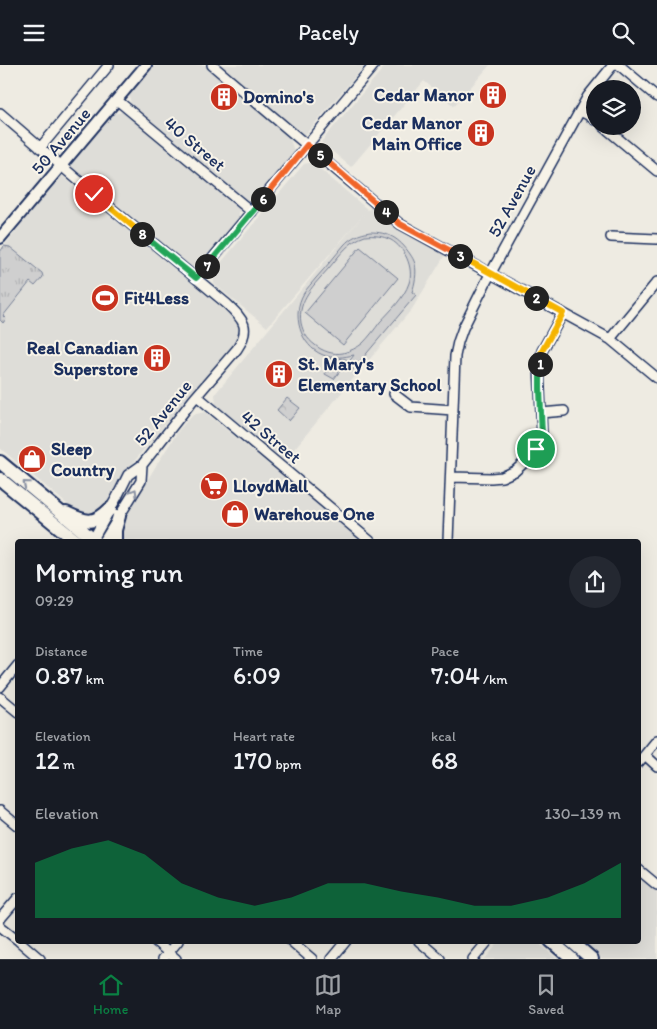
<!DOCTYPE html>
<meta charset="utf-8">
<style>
:root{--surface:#171b24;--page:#242831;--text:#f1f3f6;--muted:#9ea1a6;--line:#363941;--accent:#0b8043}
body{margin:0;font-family:Itim,sans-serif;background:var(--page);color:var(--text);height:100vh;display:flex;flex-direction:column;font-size:19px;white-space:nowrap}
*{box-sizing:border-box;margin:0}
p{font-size:16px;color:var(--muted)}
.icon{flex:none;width:28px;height:28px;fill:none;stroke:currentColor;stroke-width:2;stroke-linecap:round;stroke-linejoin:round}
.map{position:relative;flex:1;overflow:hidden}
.panel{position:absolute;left:15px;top:474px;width:626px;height:405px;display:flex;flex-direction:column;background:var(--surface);border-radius:5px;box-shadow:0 5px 20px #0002}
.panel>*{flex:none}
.tools{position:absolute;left:586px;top:15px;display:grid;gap:10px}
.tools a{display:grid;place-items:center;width:55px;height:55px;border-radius:50%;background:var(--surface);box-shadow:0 5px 20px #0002;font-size:25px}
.pin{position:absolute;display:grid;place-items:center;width:42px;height:42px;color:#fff;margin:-21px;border:2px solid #fff;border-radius:50%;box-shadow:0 1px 5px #0007}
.km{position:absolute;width:25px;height:25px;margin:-12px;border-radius:50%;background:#222;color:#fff;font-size:14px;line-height:25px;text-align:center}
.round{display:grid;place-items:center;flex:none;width:52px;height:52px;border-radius:26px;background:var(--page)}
.headline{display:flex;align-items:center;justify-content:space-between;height:85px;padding:0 20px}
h1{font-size:28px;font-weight:600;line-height:38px}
.metrics{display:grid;grid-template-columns:repeat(3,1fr);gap:8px;height:85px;padding:5px 20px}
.metrics div{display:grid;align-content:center}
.metrics b{font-size:25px;font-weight:600}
.metrics small{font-size:14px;font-weight:400}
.metrics p{font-size:14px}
.chart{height:140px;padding:10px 20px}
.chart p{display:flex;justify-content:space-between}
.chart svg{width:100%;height:90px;margin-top:5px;fill:var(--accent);opacity:.7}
header{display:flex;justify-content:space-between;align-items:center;height:65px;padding:0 20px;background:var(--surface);font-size:22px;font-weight:600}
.tab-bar{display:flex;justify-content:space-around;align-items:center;height:70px;border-top:1px solid var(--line);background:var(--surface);font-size:14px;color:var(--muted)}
.tab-bar a{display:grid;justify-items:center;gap:2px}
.tab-bar .selected{color:var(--accent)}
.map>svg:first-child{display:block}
.built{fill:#deddd8}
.grass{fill:url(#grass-tufts);stroke:#757f96}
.park{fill:url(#park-crowns);stroke:#757f96}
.pitch{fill:#cfcfcf;stroke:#757f96;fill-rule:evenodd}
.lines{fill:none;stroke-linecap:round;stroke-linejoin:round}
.minor-casing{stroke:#1b2f5e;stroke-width:12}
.major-casing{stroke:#1b2f5e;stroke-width:14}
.highway-casing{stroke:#1b2f5e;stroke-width:16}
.minor{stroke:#f7f3e8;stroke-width:9}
.major{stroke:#f7f3e8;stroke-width:10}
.highway{stroke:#f7f3e8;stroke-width:12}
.oneway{stroke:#8991a3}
.split-1-casing{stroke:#fff;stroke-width:10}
.split-2-casing{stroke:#fff;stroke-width:10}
.split-3-casing{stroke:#fff;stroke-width:10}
.split-4-casing{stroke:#fff;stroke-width:10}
.split-5-casing{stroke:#fff;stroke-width:10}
.split-6-casing{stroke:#fff;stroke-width:10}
.split-7-casing{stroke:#fff;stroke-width:10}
.split-8-casing{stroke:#fff;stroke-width:10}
.split-9-casing{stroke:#fff;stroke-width:10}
.split-1{stroke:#22a559;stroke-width:6}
.split-2{stroke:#f5b400;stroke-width:6}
.split-3{stroke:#f5b400;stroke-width:6}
.split-4{stroke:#f0652b;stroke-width:6}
.split-5{stroke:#f0652b;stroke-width:6}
.split-6{stroke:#f0652b;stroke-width:6}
.split-7{stroke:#22a559;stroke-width:6}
.split-8{stroke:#22a559;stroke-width:6}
.split-9{stroke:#f5b400;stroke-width:6}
.labels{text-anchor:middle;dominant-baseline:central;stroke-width:4;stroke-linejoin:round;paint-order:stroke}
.poi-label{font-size:18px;font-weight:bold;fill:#1b2f5e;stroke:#f7f3e8;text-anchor:start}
.street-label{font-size:18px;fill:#1b2f5e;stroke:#f7f3e8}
</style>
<header><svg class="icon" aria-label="menu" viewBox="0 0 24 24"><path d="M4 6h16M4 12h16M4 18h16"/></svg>Pacely<svg class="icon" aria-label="search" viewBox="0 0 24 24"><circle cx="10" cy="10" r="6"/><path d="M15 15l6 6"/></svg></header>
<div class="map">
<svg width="657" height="894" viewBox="0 0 657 894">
<defs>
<pattern id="grass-tufts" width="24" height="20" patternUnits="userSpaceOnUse" patternTransform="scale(1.25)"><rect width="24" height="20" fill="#cfcfcf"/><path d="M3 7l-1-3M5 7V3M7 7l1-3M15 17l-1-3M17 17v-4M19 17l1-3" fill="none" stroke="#b1b2b4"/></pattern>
<pattern id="park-crowns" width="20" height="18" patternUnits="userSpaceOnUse" patternTransform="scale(1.25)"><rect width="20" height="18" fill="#cfcfcf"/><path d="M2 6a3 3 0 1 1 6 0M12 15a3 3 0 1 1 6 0" fill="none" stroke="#b1b2b4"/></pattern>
</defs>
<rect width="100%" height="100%" fill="#eeebe2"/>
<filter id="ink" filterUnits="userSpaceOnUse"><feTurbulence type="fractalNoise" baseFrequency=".02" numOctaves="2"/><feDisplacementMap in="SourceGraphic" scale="10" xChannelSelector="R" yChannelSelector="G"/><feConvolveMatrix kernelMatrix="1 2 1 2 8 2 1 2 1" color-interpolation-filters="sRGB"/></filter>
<g filter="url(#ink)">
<path class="built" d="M155,0H205L289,71L294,86L255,135L246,136L131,39L129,30Z
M220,0H365L305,70Z
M386,0H490L454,41L424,16L351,102L321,77Z
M125,46L239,143V153L197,202L191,203L72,104V98L114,49Z
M312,97L368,145L371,142L399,165L445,190L412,244L283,397L216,340L215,329L364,149L267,262L214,219V206L304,99Z
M60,109L229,249L236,256L239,264L237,274L141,388L126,407L106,443L95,452L82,449L74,445L0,383V187Z
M205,347L361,476H120L119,466L131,443L157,399L179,365L192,350Z
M639,810L657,825V894H602L581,876H639Z
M500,876H536L557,894H485Z"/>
<path class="grass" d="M4,181L10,182L42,208L43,212L35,221L30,217L3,251L6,254L3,258L0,255V187Z"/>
<path class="park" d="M329,293L346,294L348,295L334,314L325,309Z
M287,333L300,343L289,356L277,345Z"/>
<path class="pitch" d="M370,167C388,167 399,173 410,189C412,192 414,195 415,199C417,208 415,219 412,227L416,230L351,307L345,302L354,290C344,292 333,294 323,290C300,281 291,249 304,228C307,223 312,218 316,213C326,202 335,191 344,180C351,172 359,169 370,167ZM365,171C374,170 383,171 391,175C405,183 414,203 409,218C404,233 391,245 380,257C375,264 369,272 363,278C357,283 350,286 343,288C333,290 322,286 315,280C307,274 303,267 301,258C297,235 315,219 329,203C340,190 349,176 365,171Z
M360,182L398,213L343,280L305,248Z"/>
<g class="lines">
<defs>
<path id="minor" d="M212,0L400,159L610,274L657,313
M619,0L657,32
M117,35L252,147
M580,46L588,50L595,55
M0,48L94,129L227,239C244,255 251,263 237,284L193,335L142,400L128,410L117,432L92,476
M603,61L657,106
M40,83L109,0
M611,172L657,174
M196,213L374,0
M610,274L657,217
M394,329L411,342L453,345
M197,331L370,476
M541,348L564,346
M451,412L491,413L502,412L515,406L526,396L536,384L542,371L539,300L542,286L563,248
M104,476L141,416L142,400
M448,476L455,291L458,277L463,263L487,215L588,31L613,0
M0,622L18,600
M0,632L18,647
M645,690L657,701
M639,697L657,675
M0,746L18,761
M639,805L657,820
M0,854L18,833
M0,861L18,875
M19,876L40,894
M155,876L176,894
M291,876L312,894
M419,876L440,894
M163,894L178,876
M331,894L346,876
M473,894L488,876"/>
<path id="major" d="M0,173L146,0"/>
<path id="highway" d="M0,397L95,476
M0,414L76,476
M66,448C87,458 94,460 110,444
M115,476V465L119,451
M551,876L572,894
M571,876L592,894"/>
</defs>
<use href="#minor" class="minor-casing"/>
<use href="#major" class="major-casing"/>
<use href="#highway" class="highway-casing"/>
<use href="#minor" class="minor"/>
<use href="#major" class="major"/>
<use href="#highway" class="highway"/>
</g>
<defs><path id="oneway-chevron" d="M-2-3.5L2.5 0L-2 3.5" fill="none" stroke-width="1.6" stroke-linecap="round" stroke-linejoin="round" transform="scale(1.25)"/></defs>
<g class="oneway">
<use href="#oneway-chevron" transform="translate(26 419) rotate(-140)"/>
<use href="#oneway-chevron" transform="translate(134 427) rotate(-59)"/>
</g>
</g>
<g class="lines" filter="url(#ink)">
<defs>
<path id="split-1" d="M536,384L542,371L540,324V299"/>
<path id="split-2" d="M536,233L563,248L542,286L540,299"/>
<path id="split-3" d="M460,191L536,233"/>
<path id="split-4" d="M386,147L400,159L460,191"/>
<path id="split-5" d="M320,90L386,147"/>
<path id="split-6" d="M263,134L307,80L320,90"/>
<path id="split-7" d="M207,201L263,134"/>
<path id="split-8" d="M142,169L196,213L207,201"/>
<path id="split-9" d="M94,129L142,169"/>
</defs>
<use href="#split-1" class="split-1-casing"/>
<use href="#split-2" class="split-2-casing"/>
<use href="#split-3" class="split-3-casing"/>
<use href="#split-4" class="split-4-casing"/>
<use href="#split-5" class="split-5-casing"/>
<use href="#split-6" class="split-6-casing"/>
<use href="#split-7" class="split-7-casing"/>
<use href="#split-8" class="split-8-casing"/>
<use href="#split-9" class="split-9-casing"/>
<use href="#split-1" class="split-1"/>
<use href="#split-2" class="split-2"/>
<use href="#split-3" class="split-3"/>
<use href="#split-4" class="split-4"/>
<use href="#split-5" class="split-5"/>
<use href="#split-6" class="split-6"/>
<use href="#split-7" class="split-7"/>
<use href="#split-8" class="split-8"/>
<use href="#split-9" class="split-9"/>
</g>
<defs>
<symbol id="building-disc" viewBox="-11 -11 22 22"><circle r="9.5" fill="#c8321e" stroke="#f7f3e8"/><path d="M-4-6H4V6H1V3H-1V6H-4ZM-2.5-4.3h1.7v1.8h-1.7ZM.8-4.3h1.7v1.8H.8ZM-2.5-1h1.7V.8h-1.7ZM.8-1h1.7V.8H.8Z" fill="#fff"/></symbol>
<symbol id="stadium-disc" viewBox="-11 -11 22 22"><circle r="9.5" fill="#c8321e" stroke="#f7f3e8"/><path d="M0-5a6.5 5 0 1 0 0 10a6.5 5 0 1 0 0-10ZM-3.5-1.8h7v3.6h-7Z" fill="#fff"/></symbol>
<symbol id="shop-disc" viewBox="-11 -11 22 22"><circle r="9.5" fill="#c8321e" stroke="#f7f3e8"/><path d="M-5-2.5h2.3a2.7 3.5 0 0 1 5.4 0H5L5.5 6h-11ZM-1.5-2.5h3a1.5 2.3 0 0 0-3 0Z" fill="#fff"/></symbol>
<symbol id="supermarket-disc" viewBox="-11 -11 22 22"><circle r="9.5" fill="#c8321e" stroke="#f7f3e8"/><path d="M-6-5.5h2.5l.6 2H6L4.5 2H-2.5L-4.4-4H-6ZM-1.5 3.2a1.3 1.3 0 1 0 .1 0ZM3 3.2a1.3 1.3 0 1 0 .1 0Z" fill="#fff"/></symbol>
</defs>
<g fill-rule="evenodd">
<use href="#building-disc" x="477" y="14" width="32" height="32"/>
<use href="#building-disc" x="208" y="16" width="32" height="32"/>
<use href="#building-disc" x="465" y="52" width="32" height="32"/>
<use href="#stadium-disc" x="89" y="217" width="32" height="32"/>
<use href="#building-disc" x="141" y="277" width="32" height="32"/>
<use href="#building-disc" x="263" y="293" width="32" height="32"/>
<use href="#shop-disc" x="16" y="378" width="32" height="32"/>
<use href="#supermarket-disc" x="198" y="405" width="32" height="32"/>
<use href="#shop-disc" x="219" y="433" width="32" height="32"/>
</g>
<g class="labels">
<g class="poi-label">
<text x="474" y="30" text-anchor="end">Cedar Manor</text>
<text x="243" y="32">Domino's</text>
<text x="462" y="58" text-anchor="end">Cedar Manor<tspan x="462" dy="21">Main Office</tspan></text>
<text x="124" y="233">Fit4Less</text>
<text x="138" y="283" text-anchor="end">Real Canadian<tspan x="138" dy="21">Superstore</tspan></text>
<text x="298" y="299">St. Mary's<tspan x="298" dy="21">Elementary School</tspan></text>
<text x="51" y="384">Sleep<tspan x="51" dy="21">Country</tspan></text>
<text x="233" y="421">LloydMall</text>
<text x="254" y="449">Warehouse One</text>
</g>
<g class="street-label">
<text transform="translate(61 76) rotate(-50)">50 Avenue</text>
<text transform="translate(195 79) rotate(40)">40 Street</text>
<text transform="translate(512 136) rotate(-61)">52 Avenue</text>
<text transform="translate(163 348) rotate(-51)">52 Avenue</text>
<text transform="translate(271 372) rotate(40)">42 Street</text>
</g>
</g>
</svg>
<div class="tools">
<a><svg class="icon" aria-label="layers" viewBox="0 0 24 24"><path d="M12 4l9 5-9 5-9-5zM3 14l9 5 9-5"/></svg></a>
</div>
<div class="pin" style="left:536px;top:384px;background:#1e9e55"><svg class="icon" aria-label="arrive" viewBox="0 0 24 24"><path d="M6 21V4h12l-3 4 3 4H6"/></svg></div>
<div class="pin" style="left:94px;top:129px;background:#d93025"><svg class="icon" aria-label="check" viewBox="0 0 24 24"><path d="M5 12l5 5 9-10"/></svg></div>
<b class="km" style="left:540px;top:299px">1</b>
<b class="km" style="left:536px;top:233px">2</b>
<b class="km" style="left:460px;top:191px">3</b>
<b class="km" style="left:386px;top:147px">4</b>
<b class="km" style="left:320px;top:90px">5</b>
<b class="km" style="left:263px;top:134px">6</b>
<b class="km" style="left:207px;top:201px">7</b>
<b class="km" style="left:142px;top:169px">8</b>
<section class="panel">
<div class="headline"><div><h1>Morning run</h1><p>09:29</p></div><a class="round"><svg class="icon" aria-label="share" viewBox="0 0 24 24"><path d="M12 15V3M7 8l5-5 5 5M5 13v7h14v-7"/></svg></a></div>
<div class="metrics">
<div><p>Distance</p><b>0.87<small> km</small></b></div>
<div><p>Time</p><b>6:09</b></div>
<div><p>Pace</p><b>7:04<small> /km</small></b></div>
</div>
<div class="metrics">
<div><p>Elevation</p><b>12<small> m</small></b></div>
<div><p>Heart rate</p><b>170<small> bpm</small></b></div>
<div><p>kcal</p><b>68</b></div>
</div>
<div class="chart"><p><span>Elevation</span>130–139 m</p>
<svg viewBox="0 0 160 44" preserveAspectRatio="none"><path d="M0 44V17L10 10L20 6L30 13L40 27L50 34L60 38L70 34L80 27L90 27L100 31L110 34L120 38L130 38L140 34L150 27L160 17V44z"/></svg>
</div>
</section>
</div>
<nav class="tab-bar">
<a class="selected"><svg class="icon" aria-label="home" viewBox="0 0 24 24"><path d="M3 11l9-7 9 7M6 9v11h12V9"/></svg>Home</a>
<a><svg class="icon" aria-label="map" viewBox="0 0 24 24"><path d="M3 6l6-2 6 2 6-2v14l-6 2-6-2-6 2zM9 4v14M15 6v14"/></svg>Map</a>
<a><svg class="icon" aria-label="saved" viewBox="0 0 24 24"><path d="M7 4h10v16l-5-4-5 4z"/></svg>Saved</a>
</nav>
